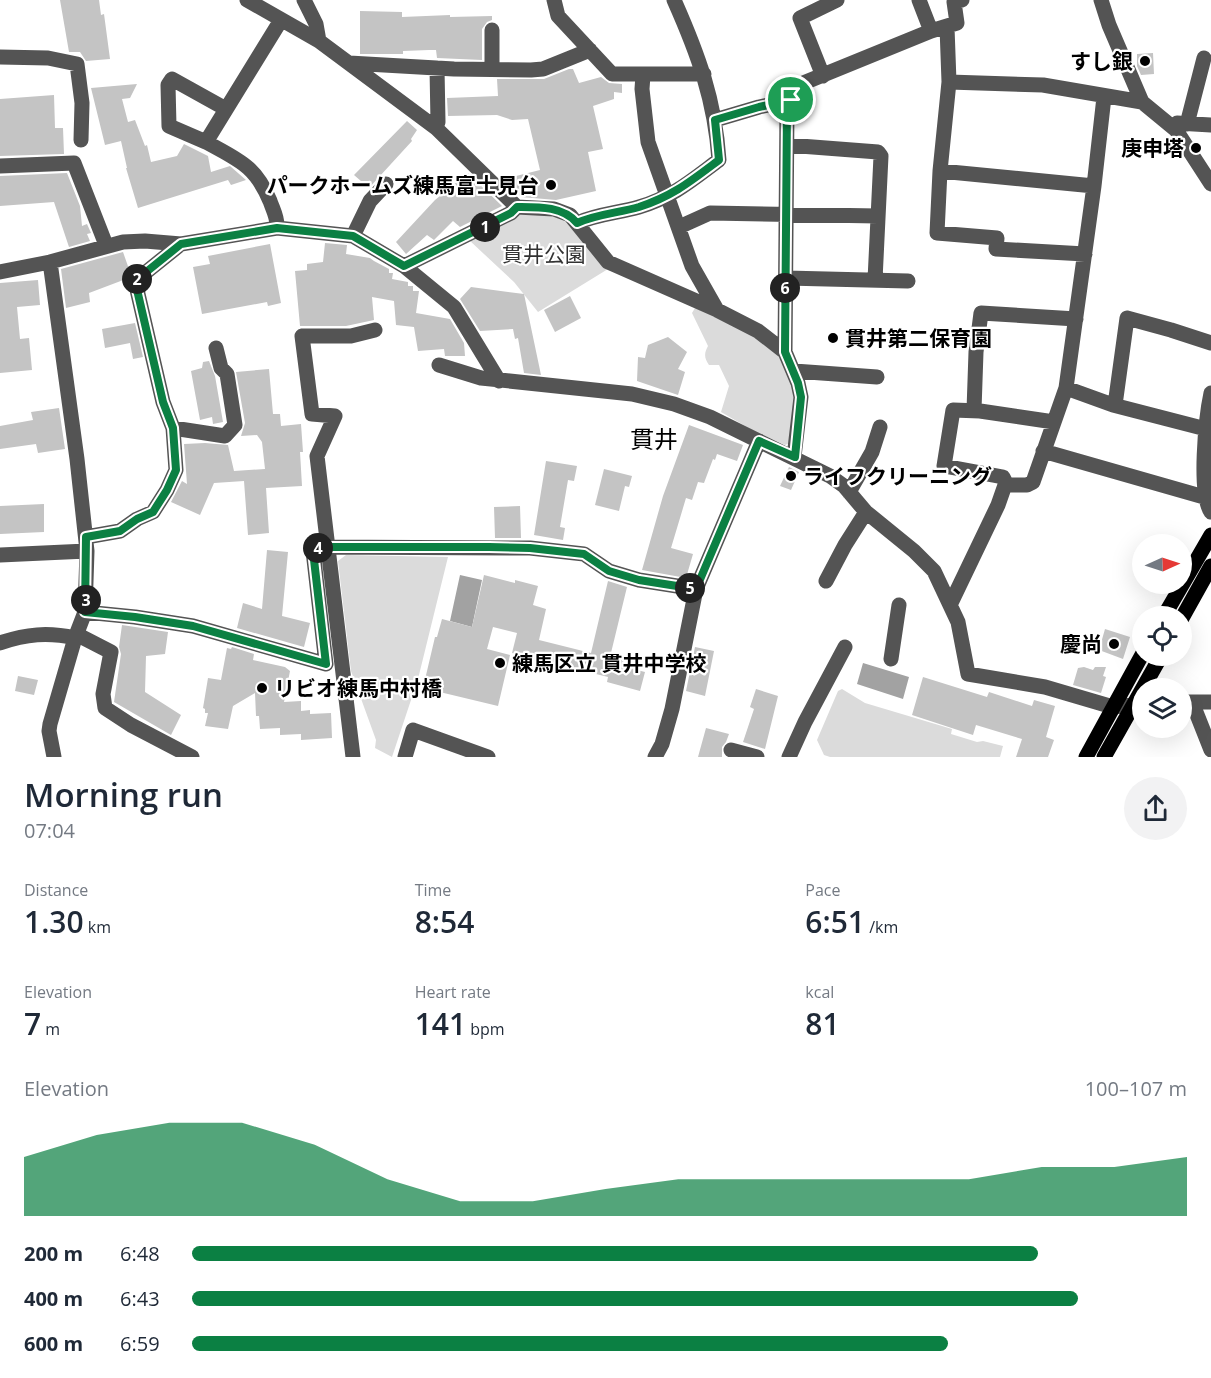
<!DOCTYPE html>
<meta charset="utf-8">
<style>
:root{--surface:#fff;--page:#f2f2f3;--text:#1f2937;--muted:#747a83;--accent:#0b8043}
body{margin:0;font-family:"Open Sans","Noto Sans JP",sans-serif;background:var(--page);color:var(--text);height:100vh;display:flex;flex-direction:column;font-size:22px;white-space:nowrap}
*{box-sizing:border-box;margin:0}
p{font-size:20px;color:var(--muted)}
.icon{flex:none;width:33px;height:33px;fill:none;stroke:currentColor;stroke-width:2;stroke-linecap:round;stroke-linejoin:round}
.map{position:relative;height:757px;overflow:hidden}
.panel{display:flex;flex-direction:column;background:var(--surface);flex:1}
.panel>*{flex:none}
.needle{width:39px;rotate:87deg}
.controls{position:absolute;left:1132px;top:534px;display:grid;gap:12px}
.controls a{display:grid;place-items:center;width:60px;height:60px;border-radius:50%;background:var(--surface);box-shadow:0 6px 24px #0002;font-size:30px}
.pin{position:absolute;display:grid;place-items:center;width:51px;height:51px;color:#fff;margin:-26px;border:3px solid #fff;border-radius:50%;box-shadow:0 2px 6px #0007}
.km{position:absolute;width:30px;height:30px;margin:-15px;border-radius:50%;background:#222;color:#fff;font-size:16px;line-height:30px;text-align:center}
.round{display:grid;place-items:center;flex:none;width:63px;height:63px;border-radius:32px;background:var(--page)}
.head{display:flex;align-items:center;justify-content:space-between;height:102px;padding:0 24px}
h1{font-size:33px;font-weight:600;line-height:45px}
.stats{display:grid;grid-template-columns:repeat(3,1fr);gap:9px;height:102px;padding:6px 24px}
.stats div{display:grid;align-content:center}
.stats b{font-size:30px;font-weight:600}
.stats small{font-size:16px;font-weight:400}
.stats p{font-size:16px}
.chart{height:168px;padding:12px 24px}
.chart p{display:flex;justify-content:space-between}
.chart svg{width:100%;height:108px;margin-top:6px;fill:var(--accent);opacity:.7}
ul{padding:0 24px;list-style:none;font-size:20px}
li{display:grid;grid-template-columns:96px 72px 1fr;align-items:center;height:45px}
li i{height:15px;border-radius:8px;background:var(--accent)}
.map>svg:first-child{display:block}
.green{fill:#dbdbdb}
.water{fill:#a2a2a2}
.building{fill:#c4c4c4}
.lines{fill:none;stroke-linecap:round;stroke-linejoin:round}
.minor{stroke:#545454;stroke-width:15}
.major{stroke:#000;stroke-width:15}
.route-casing{stroke:#fff;stroke-width:12}
.route{stroke:#0b8043;stroke-width:8}
.poi-dot{fill:#000;stroke:#fff;stroke-width:2}
.labels{text-anchor:middle;dominant-baseline:central;stroke-width:4.5;stroke-linejoin:round;paint-order:stroke}
.poi-label{font-size:21px;font-weight:bold;fill:#000;stroke:#fff;text-anchor:end}
.park-label{font-size:21px;fill:#323232;stroke:#fff}
.quarter-label{font-size:24px;fill:#000;stroke:#fff}
</style>
<div class="map">
<svg width="1211" height="757" viewBox="0 0 1211 757">
<rect width="100%" height="100%" fill="#fff"/>
<path class="green" d="M525,212L544,213L568,220L608,269L538,312L514,282L469,240Z
M695,308C736,326 795,346 795,401C795,414 792,429 790,443L785,445L752,430L721,412L729,386L719,365H709C704,358 704,353 708,346L692,313Z
M346,555L448,557L418,679L392,757L375,748L376,740L351,671L338,561Z
M842,689L865,703L952,729L951,734L977,742L983,741L1003,746L1000,757H830L824,755L817,740L838,691Z"/>
<path class="water" d="M460,575L482,580L472,627L450,621Z
M863,663L909,677L903,699L857,684Z"/>
<path class="building" d="M60,0H99L101,15L104,14L110,59L86,61L80,52H69Z
M360,11L402,12V17L450,15V17L492,16V20L487,22L482,29V60L437,58L436,50H429L403,51V54H360Z
M1153,53L1154,74L1141,75L1137,66V54Z
M569,69H573L579,83L601,77L609,83L622,84V93L614,92V99L593,106L603,149L588,152L596,191L556,200L521,197L504,179L540,170L528,119L512,120L497,115L448,116L447,98L498,96L497,79H544Z
M137,84L130,98L122,99L128,122L135,120L145,146L147,145L151,162L177,156L184,144L208,156L211,172L230,166L246,180L231,185L228,180L138,208L126,168H127L121,141L105,145L91,88Z
M54,95L55,128H63L64,154L0,156V99Z
M407,121L417,130L411,139L412,141L369,188L354,175Z
M67,173L80,206L82,226L87,224L91,233L87,234L90,241L69,247L54,202L0,206V176Z
M468,173L502,206L460,227L453,221L434,240L427,235L406,254L396,242L435,200Z
M325,243L347,245L346,254L370,258L374,261L389,269V273H393L392,279L408,282V286H413V291H419L416,313L450,319L464,343L465,356H445L444,349L418,351L414,327L396,325L394,301L372,297L374,320L346,326H300L295,271L307,270V264L323,262Z
M270,244L281,303L268,306L267,302L202,314L193,267L210,264L208,256Z
M123,252L130,272L126,279L89,293L90,302L66,308L61,269Z
M38,280L40,305L17,307L20,339L29,338L32,370L0,373V283Z
M471,287L524,294L541,375L524,373L518,338L515,339L513,329L480,331L460,299Z
M570,296L581,318L555,332L544,310Z
M135,323L143,357L133,359L130,343L105,348L102,329Z
M668,337L687,352L678,369L685,372L678,395L637,381L638,357L645,358L648,345Z
M209,361L215,376L223,422L213,424L212,417L200,420L191,371L202,368L203,362Z
M269,369L273,414H280L281,426L301,424L303,452H300L302,486L266,488L269,533L248,535L244,481L214,483L200,515L171,502L182,481L187,484L184,444L205,443L228,445L234,471L265,469L262,442L257,435L241,436L245,423L236,372Z
M59,408L65,449L38,453L36,444L0,449V426L33,420L31,412Z
M689,425L743,445L737,461L717,454L715,460L713,459L704,483L698,482L692,500L686,498L671,548L693,554L686,578L642,570L663,496Z
M546,461L577,466L574,481L568,480L560,527L565,528L563,540L534,535Z
M789,467L799,472L791,490L780,486Z
M604,469L632,476L629,487L625,486L619,511L595,505Z
M44,504V532L0,534V506Z
M520,506L521,538H495L494,507Z
M267,550L288,552L282,616L310,623L304,647L237,628L243,603L262,609Z
M484,575L515,583V580L538,586L533,605L546,609L539,640L591,653L608,581L627,587L610,657L638,664L637,670L645,672L640,691L607,682L608,677L512,653L517,633L493,627L487,649L510,655L498,706L423,688L435,637H437L442,619L472,627Z
M122,625L168,632L165,654L146,656L145,692L181,715L171,735L114,702L121,654L119,647Z
M1105,629L1130,637L1123,659L1099,650Z
M232,647L254,654L253,660L285,667L290,671L284,702L301,701V711L310,710V714L331,713L332,738L301,740V734L280,735V728L260,729L259,716H256L255,693L233,706L228,729L205,726L208,713H205V709L203,708L208,678L221,680L227,648L231,649Z
M695,647L714,651L705,696L686,691Z
M1084,667L1093,670L1095,667H1106L1103,676L1106,677L1101,693L1073,685L1078,668Z
M18,676L38,680L34,695L15,691Z
M923,677L987,697L989,692L1032,706L1034,700L1055,706L1046,737L1054,740L1048,757H1016L1022,739L976,725L973,735L912,715Z
M756,689L778,696L765,749L743,742L754,709L750,707Z
M706,728L729,734L726,742L722,747V757H698Z"/>
<g class="lines">
<path class="minor" d="M247,0L319,41L436,128L517,207
M304,0L316,24L319,41
M554,0L558,16L612,74H704
M919,0L931,31
M1101,0L1109,25L1142,102L1176,130L1211,184
M947,27L949,82L940,171L937,233L997,238L996,249L1085,254
M492,30V69
M0,57L48,58L77,64L82,103L81,140
M349,63L454,69L531,70L543,69L590,50
M643,75L642,89L648,142L692,266L717,310
M823,76L800,18L837,0
M949,82L1043,85L1142,102
M715,120L759,107L791,100
M1177,123L1211,125
M1187,124L1204,58
M436,128L438,122L437,68
M206,142L169,126L168,85L172,79L226,109
M787,145L878,152L881,156L875,280
M0,166L74,163L106,245
M940,171L1094,186
M577,223C597,214 618,213 639,207C673,197 692,180 719,160C715,100 698,54 674,0
M679,227L710,213L878,216
M277,228C278,218 273,210 270,201C255,165 238,160 206,142L281,20
M353,236L370,201L386,184
M50,262L77,459L87,551L85,612L75,638L50,724L49,731L54,757
M404,266L511,213L517,207L554,209L570,215L608,262L717,310L758,331L785,352L798,383L801,397L794,457
M0,272L50,262L123,242L145,241L181,244L277,228L353,236L404,266L454,307L499,381
M786,278L908,281
M785,352L787,108L796,86L931,31L957,23L954,2L962,0
M439,365L481,378L632,394L674,404L710,417L830,476L844,486L866,512L914,551L934,571L958,622L968,674L1045,687L1113,707L1143,704
M794,371L877,377
M1066,388L1113,405L1206,429
M1211,393C1206,416 1198,494 1211,512
M1115,405L1127,318L1171,330L1211,343
M974,410L976,352L981,313L1076,319
M173,428L225,436L235,425L227,374L221,368L216,348
M1043,451L1204,497
M1007,485L1003,477L944,466L953,410L980,411L1054,422
M849,492L872,452L880,427
M86,537L120,531L137,519L153,512L167,490L176,470L173,428L163,402L135,281L181,244
M0,555L87,551
M826,581L845,545L866,512
M951,603L998,505L1005,485H1027L1033,482L1066,388L1094,186L1104,97
M85,612L135,617L193,626L326,664L313,551L321,547L530,548L584,554L609,571L639,580L696,589
M78,635L111,652L103,694L105,708L131,725L192,757
M0,643C26,634 48,632 75,638
M891,659L899,605
M1182,702H1211
M1192,702L1211,750
M731,750L757,757
M353,757L317,456L335,416L312,414L302,336H351L375,330
M405,757L413,730L488,757
M655,757L662,744L672,709L696,589L759,441
M789,757L805,722L845,647"/>
<path class="major" d="M1164,616L1211,535
M1182,618L1211,566
M1086,757L1143,653
M1104,757L1161,656"/>
</g>
<g class="lines">
<defs>
<path id="route" d="M791,100L787,108L785,352L798,383L801,397L795,457L759,441L696,589L639,580L609,571L584,554L530,548L489,547H321L313,551L326,664L193,626L135,617L85,612L86,537L120,531L137,519L153,512L167,490L176,470L173,428L163,402L135,281L181,244L277,228L353,236L404,266L511,213L517,207C538,207 563,206 577,223C597,214 618,213 639,207C673,196 691,181 719,160L715,120L759,107Z"/>
</defs>
<use href="#route" class="route-casing"/>
<use href="#route" class="route"/>
</g>
<g class="poi-dot">
<circle cx="1145" cy="61" r="6"/>
<circle cx="1196" cy="148" r="6"/>
<circle cx="551" cy="185" r="6"/>
<circle cx="833" cy="338" r="6"/>
<circle cx="791" cy="476" r="6"/>
<circle cx="1114" cy="644" r="6"/>
<circle cx="500" cy="663" r="6"/>
<circle cx="262" cy="688" r="6"/>
</g>
<g class="labels">
<g class="poi-label">
<text x="1133" y="61">すし銀</text>
<text x="1184" y="148">庚申塔</text>
<text x="539" y="185">パークホームズ練馬富士見台</text>
<text x="845" y="338" text-anchor="start">貫井第二保育園</text>
<text x="803" y="476" text-anchor="start">ライフクリーニング</text>
<text x="1102" y="644">慶尚</text>
<text x="512" y="663" text-anchor="start">練馬区立 貫井中学校</text>
<text x="274" y="688" text-anchor="start">リビオ練馬中村橋</text>
</g>
<g class="park-label">
<text x="544" y="254">貫井公園</text>
</g>
<g class="quarter-label">
<text x="654" y="438">貫井</text>
</g>
</g>
</svg>
<div class="controls">
<a><svg class="needle" viewBox="-14 -14 28 28"><path d="M0-13l5 13h-10z" fill="#e53935"/><path d="M0 13l5-13h-10z" fill="#747a83"/></svg></a>
<a><svg class="icon" aria-label="locate" viewBox="0 0 24 24"><circle cx="12" cy="12" r="6"/><path d="M12 2v4M12 18v4M2 12h4M18 12h4"/></svg></a>
<a><svg class="icon" aria-label="layers" viewBox="0 0 24 24"><path d="M12 4l9 5-9 5-9-5zM3 14l9 5 9-5"/></svg></a>
</div>
<div class="pin" style="left:791px;top:100px;background:#1e9e55"><svg class="icon" aria-label="arrive" viewBox="0 0 24 24"><path d="M6 21V4h12l-3 4 3 4H6"/></svg></div>
<b class="km" style="left:485px;top:227px">1</b>
<b class="km" style="left:137px;top:279px">2</b>
<b class="km" style="left:86px;top:600px">3</b>
<b class="km" style="left:318px;top:548px">4</b>
<b class="km" style="left:690px;top:588px">5</b>
<b class="km" style="left:785px;top:288px">6</b>
</div>
<section class="panel">
<div class="head"><div><h1>Morning run</h1><p>07:04</p></div><a class="round"><svg class="icon" aria-label="share" viewBox="0 0 24 24"><path d="M12 15V3M7 8l5-5 5 5M5 13v7h14v-7"/></svg></a></div>
<div class="stats">
<div><p>Distance</p><b>1.30<small> km</small></b></div>
<div><p>Time</p><b>8:54</b></div>
<div><p>Pace</p><b>6:51<small> /km</small></b></div>
</div>
<div class="stats">
<div><p>Elevation</p><b>7<small> m</small></b></div>
<div><p>Heart rate</p><b>141<small> bpm</small></b></div>
<div><p>kcal</p><b>81</b></div>
</div>
<div class="chart"><p><span>Elevation</span>100–107 m</p>
<svg viewBox="0 0 160 44" preserveAspectRatio="none"><path d="M0 44V20L10 11L20 6L30 6L40 15L50 29L60 38L70 38L80 33L90 29L100 29L110 29L120 29L130 29L140 24L150 24L160 20V44z"/></svg>
</div>
<ul>
<li><b>200 m</b>6:48<i style="width:85%"></i></li>
<li><b>400 m</b>6:43<i style="width:89%"></i></li>
<li><b>600 m</b>6:59<i style="width:76%"></i></li>
</ul>
</section>
